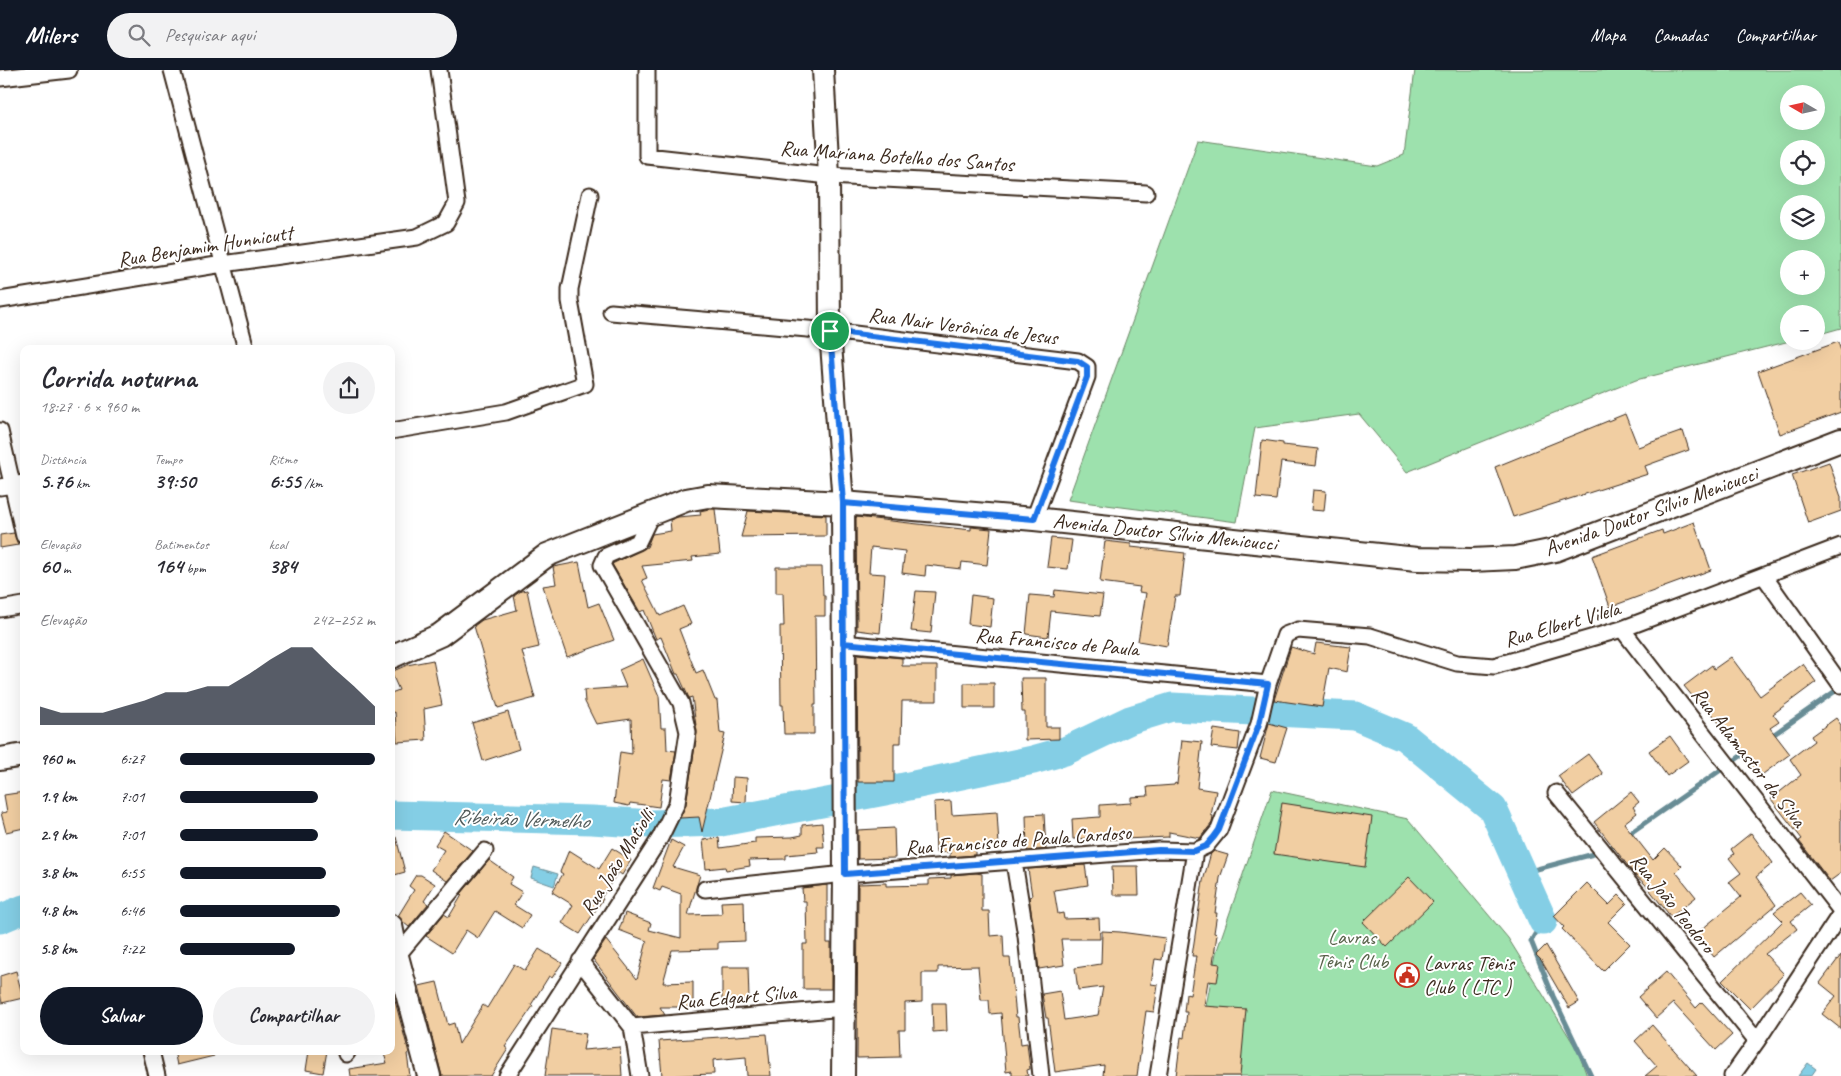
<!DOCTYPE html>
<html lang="pt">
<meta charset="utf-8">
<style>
:root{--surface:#fff;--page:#f2f2f3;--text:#2b2b33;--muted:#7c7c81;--accent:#111827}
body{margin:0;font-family:Caveat,sans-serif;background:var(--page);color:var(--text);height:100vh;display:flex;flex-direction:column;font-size:19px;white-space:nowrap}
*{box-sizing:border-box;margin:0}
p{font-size:16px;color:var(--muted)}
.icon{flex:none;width:28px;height:28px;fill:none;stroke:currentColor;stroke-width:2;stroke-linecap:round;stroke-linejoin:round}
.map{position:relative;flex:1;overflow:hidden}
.side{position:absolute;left:20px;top:275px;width:375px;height:710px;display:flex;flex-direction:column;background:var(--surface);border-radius:10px;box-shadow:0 5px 20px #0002}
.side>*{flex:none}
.needle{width:32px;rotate:279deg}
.fabs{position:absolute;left:1780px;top:15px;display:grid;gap:10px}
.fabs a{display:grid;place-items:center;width:45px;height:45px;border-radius:50%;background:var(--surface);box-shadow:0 5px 20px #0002;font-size:25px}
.pin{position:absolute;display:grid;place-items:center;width:42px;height:42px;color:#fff;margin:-21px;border:2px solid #fff;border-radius:50%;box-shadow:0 1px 5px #0007}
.round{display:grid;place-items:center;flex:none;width:52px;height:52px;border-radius:26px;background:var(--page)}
.headline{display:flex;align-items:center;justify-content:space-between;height:85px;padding:0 20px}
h1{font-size:28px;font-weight:700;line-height:38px}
.metrics{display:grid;grid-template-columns:repeat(3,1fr);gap:8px;height:85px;padding:5px 20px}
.metrics div{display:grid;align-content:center}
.metrics b{font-size:21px;font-weight:700}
.metrics small{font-size:14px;font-weight:400}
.metrics p{font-size:14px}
.chart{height:140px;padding:10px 20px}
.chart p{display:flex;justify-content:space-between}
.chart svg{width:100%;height:90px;margin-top:5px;fill:var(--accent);opacity:.7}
.button{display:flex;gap:10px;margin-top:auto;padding:10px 20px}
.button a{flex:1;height:58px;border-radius:30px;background:var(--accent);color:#fff;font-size:20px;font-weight:700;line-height:58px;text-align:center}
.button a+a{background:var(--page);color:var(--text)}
ul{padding:0 20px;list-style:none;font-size:16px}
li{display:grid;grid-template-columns:80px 60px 1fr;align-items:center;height:38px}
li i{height:12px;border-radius:6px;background:var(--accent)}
header{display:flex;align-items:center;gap:30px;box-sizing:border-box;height:70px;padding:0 25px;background:var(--accent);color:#fff}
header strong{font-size:24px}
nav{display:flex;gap:28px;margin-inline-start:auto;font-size:18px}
.search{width:350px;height:45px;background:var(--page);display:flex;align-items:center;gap:12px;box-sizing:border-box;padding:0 18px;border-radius:28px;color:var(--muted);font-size:19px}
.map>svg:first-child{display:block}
.green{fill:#9de1ad;stroke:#6c8666;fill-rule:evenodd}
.water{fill:#84cee5;stroke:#678c95}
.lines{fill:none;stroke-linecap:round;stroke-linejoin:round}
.stream{stroke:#678c95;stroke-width:5}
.river{stroke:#84cee5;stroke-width:29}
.building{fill:#f1cea2;stroke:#3b2a1e}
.minor-casing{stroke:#3b2a1e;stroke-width:19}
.tertiary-casing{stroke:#3b2a1e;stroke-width:24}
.secondary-casing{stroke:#3b2a1e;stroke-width:26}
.minor{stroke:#fff;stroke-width:15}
.tertiary{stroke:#fff;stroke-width:20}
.secondary{stroke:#fff;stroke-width:22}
.route-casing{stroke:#fff;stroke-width:10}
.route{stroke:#1a73e8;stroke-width:6}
.labels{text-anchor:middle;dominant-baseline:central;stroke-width:4;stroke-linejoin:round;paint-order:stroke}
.street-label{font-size:21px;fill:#3b2a1e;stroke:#fff}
.park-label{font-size:21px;fill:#586149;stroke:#fff}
.poi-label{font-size:21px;fill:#3b2a1e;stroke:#fff;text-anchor:start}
.water-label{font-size:22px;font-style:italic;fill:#515b5a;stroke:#fff}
</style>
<header>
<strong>Milers</strong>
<div class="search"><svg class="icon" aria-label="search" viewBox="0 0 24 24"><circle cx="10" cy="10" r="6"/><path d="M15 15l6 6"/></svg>Pesquisar aqui</div>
<nav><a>Mapa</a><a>Camadas</a><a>Compartilhar</a></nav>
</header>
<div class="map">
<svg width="1841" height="1006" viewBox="0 0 1841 1006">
<rect width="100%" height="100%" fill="#fff"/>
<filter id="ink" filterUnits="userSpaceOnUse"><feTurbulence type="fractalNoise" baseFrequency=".02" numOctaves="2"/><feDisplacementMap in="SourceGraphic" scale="10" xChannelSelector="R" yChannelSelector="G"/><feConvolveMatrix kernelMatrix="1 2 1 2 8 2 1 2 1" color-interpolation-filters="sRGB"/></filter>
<g filter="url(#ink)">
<path class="green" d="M1415,0H1841V258L1816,265V244H1789L1790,271L1636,310L1407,402L1359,344L1255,358L1237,452L1068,430L1198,70L1377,96L1404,85ZM1789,24H1816V51H1789ZM1789,79H1816V106H1789ZM1789,134H1816V161H1789ZM1789,189H1816V216H1789Z
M1272,720L1408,749L1508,868L1578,981L1587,1006H1193L1216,883Z"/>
<path class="water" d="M534,797L558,804L554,816L531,808Z
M1808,993L1816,999L1811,1006H1798Z"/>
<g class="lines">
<path class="stream" d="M1770,667L1841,617
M1626,766L1748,681
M1522,803L1605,781L1617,773
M1543,851L1531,871L1553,926L1591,1006"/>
<path class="river" d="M391,745L592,750L651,754L721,752L885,721L1033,690L1065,681L1130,650L1172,637L1355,646L1405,667L1493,739L1543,851
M0,849L24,839"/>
</g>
<path class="building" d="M1838,272L1841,281V342L1780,364L1758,301Z
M1625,344L1638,377L1683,361L1689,380L1645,396L1648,404L1513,447L1495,397Z
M1262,370L1283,373V375L1318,379L1316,396L1281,392L1276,430L1256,428Z
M1829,392L1841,427V441L1808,453L1792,405Z
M1313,420L1326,421L1324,441L1311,440Z
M709,439H715L720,484L692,487L693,491L642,496L647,508L642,510L660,546L683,536L691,554L679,559L696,603L703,600L715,630H717L720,663L725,664L702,762L699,747L680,748L686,734L697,663L692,627L689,628L678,604H676L661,567L656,569L644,540L640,542L612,494L647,477L652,464L671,461L670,450L678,447L701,445L700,441Z
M748,441L826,445V466L741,467Z
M856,447L971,460V457L991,459L987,495L962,492L961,499L926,495L925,506L902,503L905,481L871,477L869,503L885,504L880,563L857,560Z
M1694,452L1711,500L1610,537L1592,486L1662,460L1663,464Z
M14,463L18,475L0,478V465Z
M1051,468L1072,470L1068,499L1047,497Z
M1105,471L1131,474V477L1185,483L1180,526H1175L1167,576L1138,571L1146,523L1139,522L1140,517L1100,512Z
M579,492L588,537L599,533L614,570L567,587L543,516L556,514L553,497Z
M776,497H822L823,526H825V546H815L816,635H814V664H784L783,635H781L780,556H784L783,523H776Z
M527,520L539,577L522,581L535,628L498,638L474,556L482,550L517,540L514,526L521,521Z
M1055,520L1103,525L1100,546L1051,541L1048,567L1026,564L1030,525L1054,527Z
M916,521L935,522L931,563L911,561Z
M971,525L993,528L990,557L968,554Z
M1316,573L1351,577L1347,602L1329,598L1322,637L1274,630L1291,577L1314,584Z
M857,584L902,588V596H937V631H902L901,673H894V712H858Z
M1731,587L1760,626L1803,594L1816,612L1773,644L1779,652L1770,658L1790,684L1759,707L1702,630L1698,633L1684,616L1712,595L1714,599Z
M643,589L659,626L661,658H666L667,680L676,681L671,710L663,709L659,737L630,733L629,736L614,733L620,682L632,684L631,649L596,654L585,632L584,620L626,617L619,600Z
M433,590L442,635L424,639L426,670L397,672L395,642L391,644V623L399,620L391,602L407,595Z
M1021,608H1046V657H1059V669L1025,670V642H1022Z
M964,613H994V638H964Z
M508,642L519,679L483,691L472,653Z
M1836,648L1841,655V803L1830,811L1799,771L1802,769L1771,729L1801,705L1790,689L1814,671L1811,666Z
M1269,653L1287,658L1276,692L1260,688Z
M1214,659L1240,663L1238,680L1211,677Z
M1670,666L1688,691L1667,706L1649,681Z
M1182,670L1202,672L1197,718L1216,721L1211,745L1213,746L1212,753L1200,768L1169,762V767L1101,770V768L1073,769L1072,749L1100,747V735L1131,733V727L1148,726L1147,717L1174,715L1175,713L1177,714Z
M1588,684L1603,704L1573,726L1558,706Z
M733,707L747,708L746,732L732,731Z
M24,722V758L6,762L1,743L7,742L4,725Z
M1631,722L1639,732L1633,737L1637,743L1624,753L1653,790L1665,778L1682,796L1676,802L1696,827L1671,847L1645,814L1635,805L1594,752Z
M951,731L952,745L997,742L999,776L975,777V785L950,787V782L936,783L934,732Z
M1282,733L1372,747L1365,797L1274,784Z
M1044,744L1046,779L1027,781L1026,745Z
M822,753L824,777H817L818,782L786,785V789L749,790L750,796L726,800L725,797L706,799L703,770L719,768L720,778L755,773V768L792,767L802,765V755Z
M894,758L895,788L858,789V760Z
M444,761L473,781L447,811L431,800L444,780L435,775Z
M1751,763L1773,793L1756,807L1776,835L1714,887L1696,864L1741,827L1729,812L1741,803L1729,788L1734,784L1731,779Z
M396,767L405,802L391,806V768Z
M671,770L684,777L673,797L700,805L688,845L722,844L721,832L744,831L745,871L718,872V879L672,880L663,913L693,912V937H660L665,945L637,947L593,889L606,870L637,909L647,871L619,860L625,843L651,853L649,860L681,868V824L662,817L660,821L653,818Z
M612,778L631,790L622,805L618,802L601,828L603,829L580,864L562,853L573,835L552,822L563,804L560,802L569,780L599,799Z
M1214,781L1228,785L1220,808L1215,843H1217L1214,863L1217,864L1213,893L1220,894L1217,912L1208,911L1204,936L1246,939L1240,1006H1176L1181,967L1184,968L1187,942H1184L1186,924L1190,925L1196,886H1192L1203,811L1211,783Z
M489,790L513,807L509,814L522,822L514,835L530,845L522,858L495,841L478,868L466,860L452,883L426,866L444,844L449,847L462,825L461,824Z
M1085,795L1088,815L1054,820L1058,844L1063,843L1064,849L1099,848L1100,869H1061L1064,895L1039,899L1029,827L1032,826L1028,799Z
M1112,796H1138L1139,825H1113Z
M976,803L982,804V841H989L990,866L1003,865L1004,888H1010L1016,947H1018L1021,974L1027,973L1030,999L1027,1000L1028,1006H1012V1001L1006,1002L1001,943L990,944L989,930H981L978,896L938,897V903H922V932L905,933V960H899L900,987L857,988L858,814L886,813V816L929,815V809L951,808V805Z
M416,805H421L435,814L424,831L428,834L409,857L404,853L398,846L414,820L409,816Z
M1409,807L1433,832L1387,877L1363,852Z
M1587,813L1609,835L1619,825L1627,833L1608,852L1630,874L1603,901L1562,859L1564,857L1554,846Z
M827,815V873H831V919H803V874H807L806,831H803L802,818Z
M1800,822L1811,835L1791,851L1797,859L1765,884L1784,904L1750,939L1722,911L1783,851L1774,842Z
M1102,861L1120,862L1165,868L1162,890L1155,889L1151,914L1158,915L1154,942L1146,941L1137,1006H1103L1104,995L1055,1002L1048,948H1046L1042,924L1060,921L1064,950L1098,945L1103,917L1078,920L1075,898L1101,894Z
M1546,875L1579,932L1569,938L1541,890L1536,885Z
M539,879L562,893L552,908L549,906L531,935L533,936L505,977L508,979L491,1006H442L419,916L437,912L448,955L454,953L459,974L483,935L487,938L514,894L525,901Z
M1841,885V959L1822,944L1836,926L1820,913Z
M722,897H748L749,930L722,931Z
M16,901L23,928L2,933L0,923V906Z
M1666,902L1696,938L1702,932L1732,965L1716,980L1673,933L1656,948L1638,927Z
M395,931L409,983L407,984L410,1006H350L349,999L387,993L383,981H391V932Z
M932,933H946L947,961L933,962Z
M1652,955L1697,1006H1645L1657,996L1635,971Z
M552,959L586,964L583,980L620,977L622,1006H545Z
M767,964L771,1006H747L746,987L713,990L714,1004L662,1006L659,971Z
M174,981H213L214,986L177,995Z
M309,981H327L323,1003L306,1000Z"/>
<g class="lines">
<defs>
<path id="minor" d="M172,0L246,279
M647,0V86L829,106L1146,123
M0,8L69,0
M0,230L223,194L417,167L446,153L457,133L439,0
M611,242L830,261L1078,291L1087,297V307L1034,449
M0,361L24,466
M391,361L506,342L585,314L570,231V219L590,125
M0,417L24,413
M1764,506L1841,615
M0,539L24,535
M1622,559L1841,841
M843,573L1268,614
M1556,723L1757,971
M1014,792L1026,866L1041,1006
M705,819L845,804L1159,780L1195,781L1206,776L1219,760L1259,654L1268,614L1285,565L1298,560L1370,566L1457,593L1494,596L1622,559L1841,476
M393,885L397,886L485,781
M580,891L632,957L640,1006
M632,957L844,938
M151,981L157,1006
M346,984L348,981
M507,1006L660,768L677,733L688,662L681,633L602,495L606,486L638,472L652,443
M1158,1006L1195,781
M1732,1006L1757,971L1841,843"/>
<path id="tertiary" d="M823,0L829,106L830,261L843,433"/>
<path id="secondary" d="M391,587L440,565L547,485L686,430L708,426L843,433L1034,449L1417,489L1471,490L1515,488L1555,480L1841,370
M0,689L24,685
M391,856L397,886L429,1006
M843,1006L845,804L843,433"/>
</defs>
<use href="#minor" class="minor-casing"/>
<use href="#tertiary" class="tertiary-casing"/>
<use href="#secondary" class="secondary-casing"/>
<use href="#minor" class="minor"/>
<use href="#tertiary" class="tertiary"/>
<use href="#secondary" class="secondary"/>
</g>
</g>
<g class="lines" filter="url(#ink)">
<defs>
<path id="route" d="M830,261L843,433L845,804L1159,780L1194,781L1206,776L1214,767L1219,760L1259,654L1268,614L843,573V433L1034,449L1087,307V297L1078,291L830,261"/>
</defs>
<use href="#route" class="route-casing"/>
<use href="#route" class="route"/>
</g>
<defs>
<symbol id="civic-ring" viewBox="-11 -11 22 22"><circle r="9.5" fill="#fff" stroke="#c8321e" stroke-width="1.5"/><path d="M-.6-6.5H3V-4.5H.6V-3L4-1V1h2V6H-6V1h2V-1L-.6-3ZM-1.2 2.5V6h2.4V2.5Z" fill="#c8321e"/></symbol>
</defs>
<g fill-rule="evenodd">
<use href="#civic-ring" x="1393" y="891" width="28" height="28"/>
</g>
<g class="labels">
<g class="street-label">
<text transform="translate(897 86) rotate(4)">Rua Mariana Botelho dos Santos</text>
<text transform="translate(205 176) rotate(-9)">Rua Benjamim Hunnicutt</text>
<text transform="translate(963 256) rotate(7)">Rua Nair Verônica de Jesus</text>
<text transform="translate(1651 441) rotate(-20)">Avenida Doutor Sílvio Menicucci</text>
<text transform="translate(1165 462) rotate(6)">Avenida Doutor Sílvio Menicucci</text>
<text transform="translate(1562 554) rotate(-16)">Rua Elbert Vilela</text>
<text transform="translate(1057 572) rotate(5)">Rua Francisco de Paula</text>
<text transform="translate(1749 687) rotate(52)">Rua Adamastor da Silva</text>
<text transform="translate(1018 770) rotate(-4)">Rua Francisco de Paula Cardoso</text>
<text transform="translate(617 792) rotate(-58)">Rua João Matiolli</text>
<text transform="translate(1673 833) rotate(51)">Rua João Teodoro</text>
<text transform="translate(736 927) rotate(-5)">Rua Edgart Silva</text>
</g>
<g class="park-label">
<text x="1352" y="867">Lavras<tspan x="1352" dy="24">Tênis Club</tspan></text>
</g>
<g class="poi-label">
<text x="1424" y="893">Lavras Tênis<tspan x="1424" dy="24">Club ( LTC )</tspan></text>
</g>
<g class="water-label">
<text transform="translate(521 749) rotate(2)">Ribeirão Vermelho</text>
</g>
</g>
</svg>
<div class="fabs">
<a><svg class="needle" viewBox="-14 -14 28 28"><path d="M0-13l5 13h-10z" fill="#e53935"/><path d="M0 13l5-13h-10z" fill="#7c7c81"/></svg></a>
<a><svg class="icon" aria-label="locate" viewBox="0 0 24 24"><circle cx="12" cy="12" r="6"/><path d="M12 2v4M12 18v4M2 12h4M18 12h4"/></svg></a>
<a><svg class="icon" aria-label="layers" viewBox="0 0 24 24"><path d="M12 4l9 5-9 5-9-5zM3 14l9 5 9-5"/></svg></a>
<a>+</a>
<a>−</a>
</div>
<div class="pin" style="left:830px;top:261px;background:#1e9e55"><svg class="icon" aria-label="arrive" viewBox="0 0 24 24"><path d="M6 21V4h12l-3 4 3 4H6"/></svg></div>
<section class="side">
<div class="headline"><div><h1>Corrida noturna</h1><p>18:27 · 6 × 960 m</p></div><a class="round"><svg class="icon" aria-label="share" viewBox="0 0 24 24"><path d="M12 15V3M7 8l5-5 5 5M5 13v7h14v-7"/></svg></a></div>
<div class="metrics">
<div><p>Distância</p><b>5.76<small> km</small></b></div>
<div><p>Tempo</p><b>39:50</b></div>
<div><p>Ritmo</p><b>6:55<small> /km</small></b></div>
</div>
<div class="metrics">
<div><p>Elevação</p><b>60<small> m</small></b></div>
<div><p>Batimentos</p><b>164<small> bpm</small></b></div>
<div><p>kcal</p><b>384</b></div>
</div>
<div class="chart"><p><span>Elevação</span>242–252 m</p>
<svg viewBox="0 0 160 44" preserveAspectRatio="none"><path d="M0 44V35L10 38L20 38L30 38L40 35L50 32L60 28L70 28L80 25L90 25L100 19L110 12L120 6L130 6L140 16L150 25L160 35V44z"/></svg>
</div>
<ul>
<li><b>960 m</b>6:27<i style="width:100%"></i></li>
<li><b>1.9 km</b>7:01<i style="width:71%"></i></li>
<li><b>2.9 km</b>7:01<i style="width:71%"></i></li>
<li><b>3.8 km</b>6:55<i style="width:75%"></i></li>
<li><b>4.8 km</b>6:46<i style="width:82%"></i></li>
<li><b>5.8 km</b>7:22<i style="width:59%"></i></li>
</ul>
<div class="button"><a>Salvar</a><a>Compartilhar</a></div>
</section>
</div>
